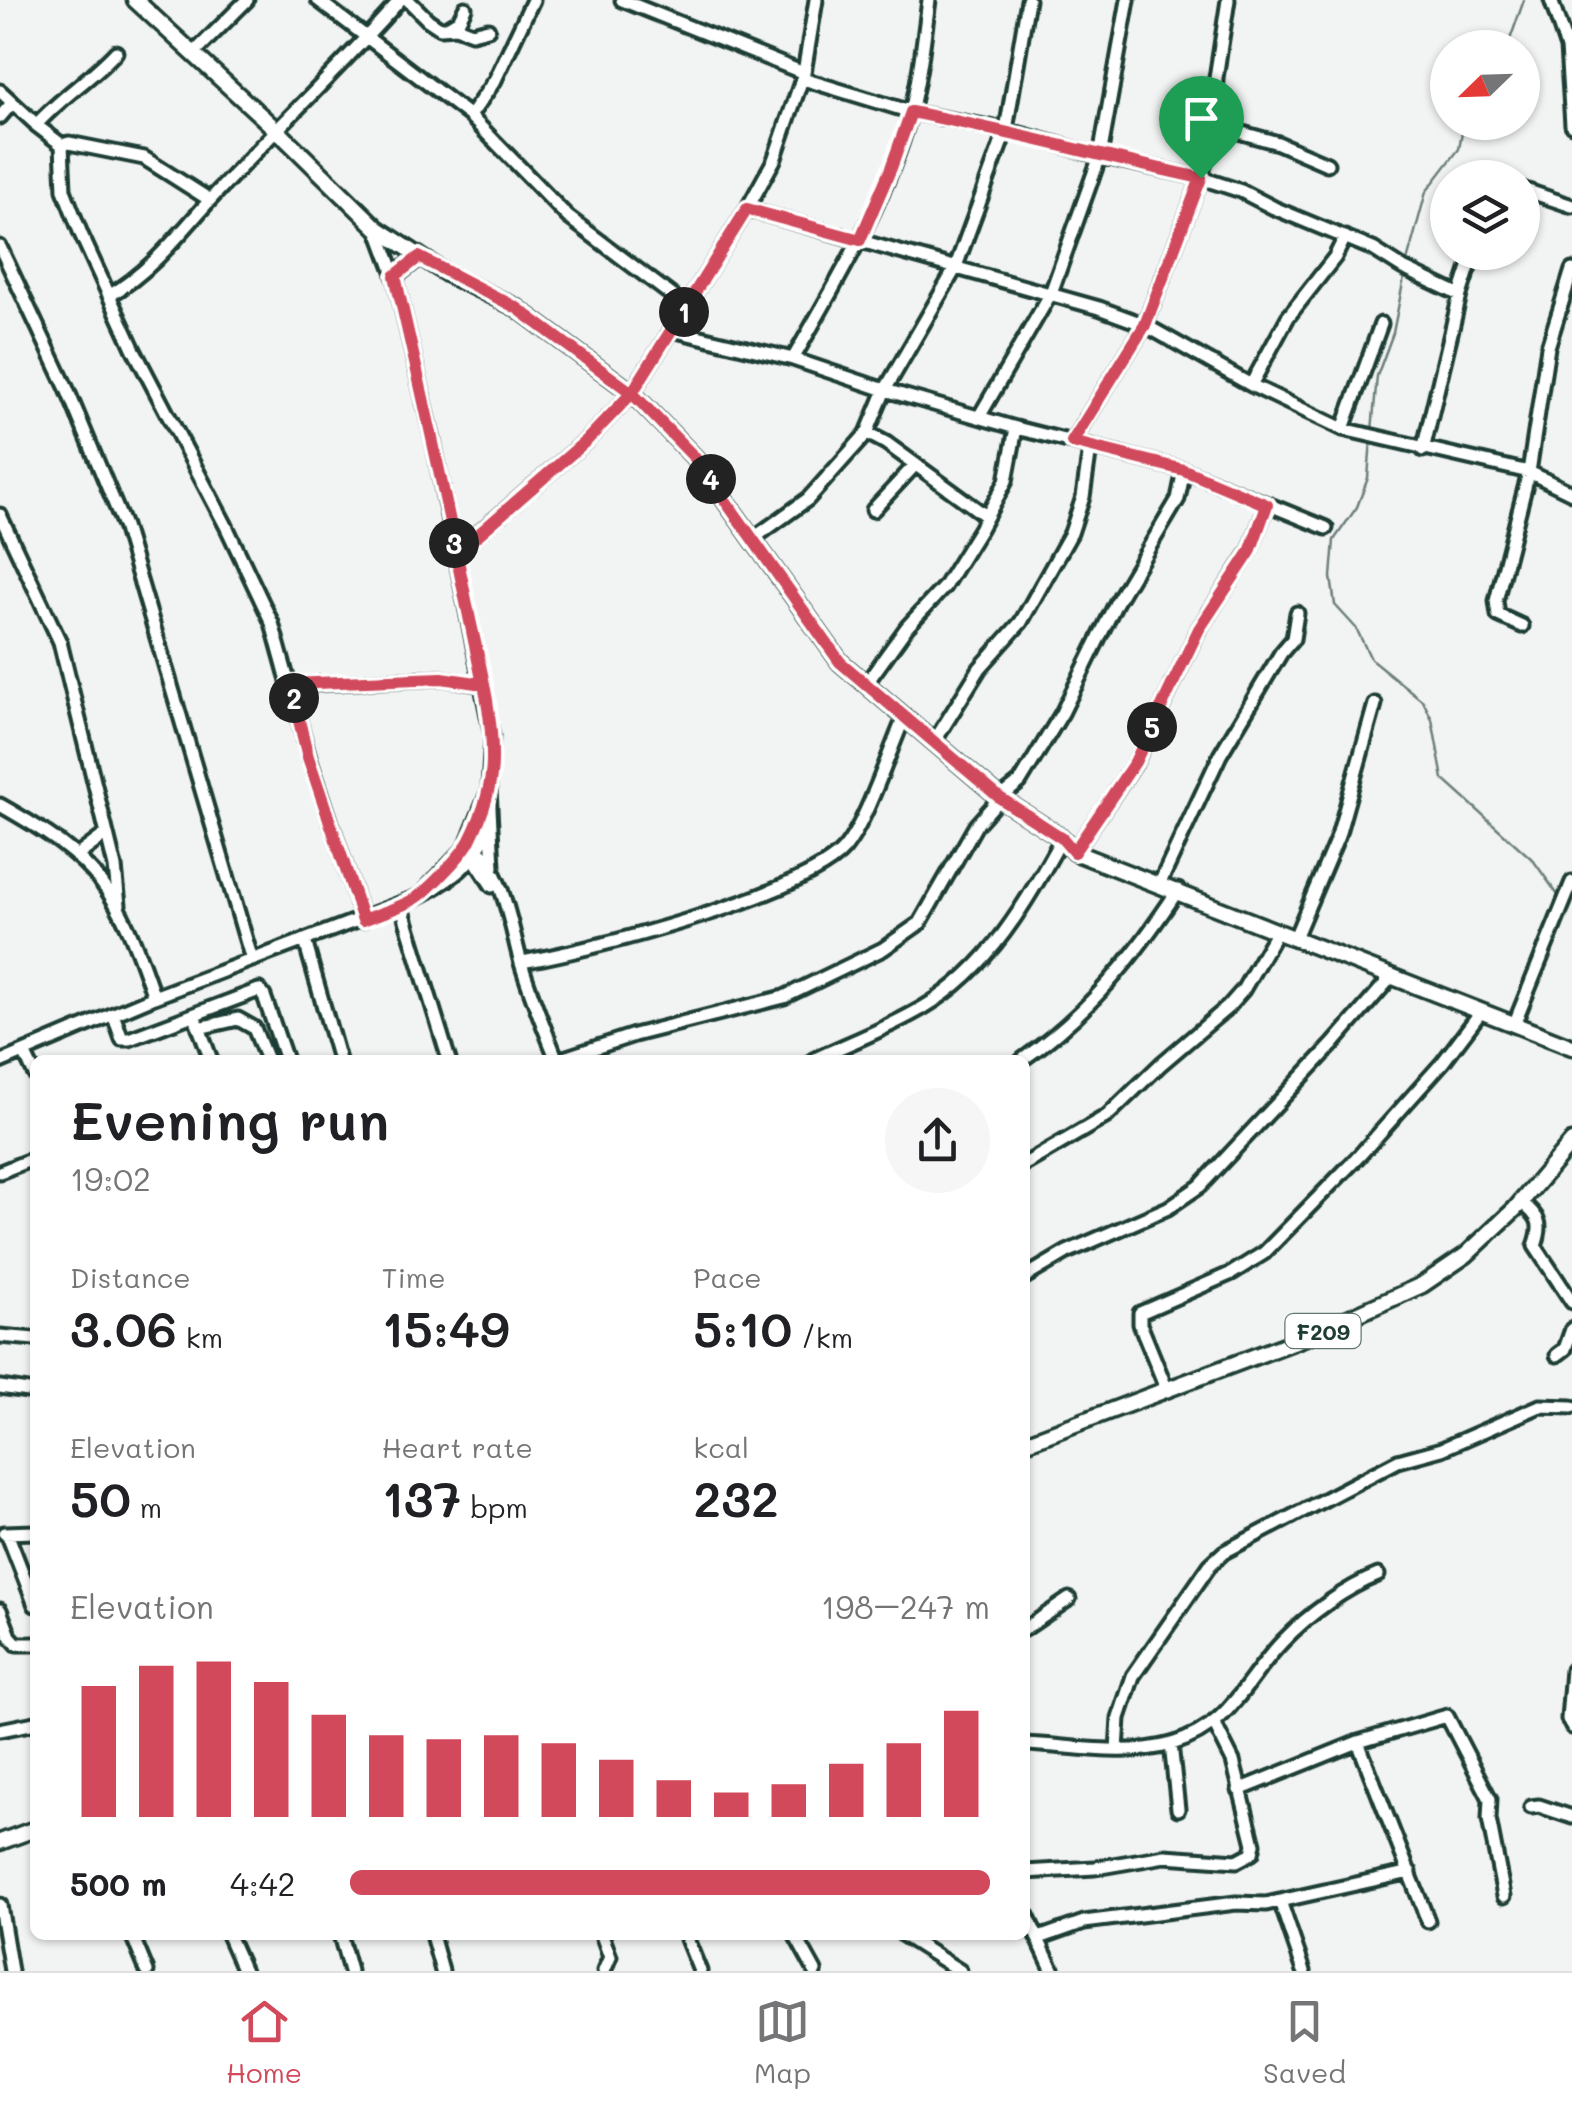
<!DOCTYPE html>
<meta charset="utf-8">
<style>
:root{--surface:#fff;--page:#f6f6f6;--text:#202124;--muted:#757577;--line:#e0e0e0;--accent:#d1495b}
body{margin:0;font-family:Mali,sans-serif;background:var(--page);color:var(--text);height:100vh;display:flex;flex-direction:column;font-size:38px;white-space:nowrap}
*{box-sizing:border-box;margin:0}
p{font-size:32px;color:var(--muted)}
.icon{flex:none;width:55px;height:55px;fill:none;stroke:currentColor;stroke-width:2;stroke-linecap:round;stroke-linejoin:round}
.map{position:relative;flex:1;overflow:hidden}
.drawer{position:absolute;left:30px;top:1055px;width:1000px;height:885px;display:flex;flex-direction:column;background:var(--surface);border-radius:15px;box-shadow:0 2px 8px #0004}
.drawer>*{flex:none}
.needle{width:65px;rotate:247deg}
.buttons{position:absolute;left:1430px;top:30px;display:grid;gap:20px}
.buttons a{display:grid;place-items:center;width:110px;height:110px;border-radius:50%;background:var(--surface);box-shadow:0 2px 8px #0004;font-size:50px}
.pin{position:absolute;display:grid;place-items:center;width:85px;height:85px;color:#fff;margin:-102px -42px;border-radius:50% 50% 50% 0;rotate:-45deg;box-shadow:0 0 10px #0007}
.pin .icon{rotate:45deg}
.km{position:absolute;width:50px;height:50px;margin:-25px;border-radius:50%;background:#222;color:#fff;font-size:28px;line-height:50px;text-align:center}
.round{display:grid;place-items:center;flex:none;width:105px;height:105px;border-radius:52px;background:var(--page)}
.head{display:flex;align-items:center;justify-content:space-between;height:170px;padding:0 40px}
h1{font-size:55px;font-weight:600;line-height:75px}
.metrics{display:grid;grid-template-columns:repeat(3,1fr);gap:15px;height:170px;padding:10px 40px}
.metrics div{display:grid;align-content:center}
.metrics b{font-size:50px;font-weight:600}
.metrics small{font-size:28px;font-weight:400}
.metrics p{font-size:28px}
.chart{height:280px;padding:20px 40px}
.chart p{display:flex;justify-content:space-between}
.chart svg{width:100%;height:180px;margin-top:10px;stroke:var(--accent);stroke-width:6}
ul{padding:0 40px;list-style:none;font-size:32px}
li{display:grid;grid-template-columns:160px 120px 1fr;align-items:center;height:75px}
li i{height:25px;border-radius:12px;background:var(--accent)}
.dock{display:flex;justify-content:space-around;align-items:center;height:140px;border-top:2px solid var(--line);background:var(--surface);font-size:28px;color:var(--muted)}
.dock a{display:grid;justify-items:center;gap:5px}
.dock .current{color:var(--accent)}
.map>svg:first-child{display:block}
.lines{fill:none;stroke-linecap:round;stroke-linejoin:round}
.stream{stroke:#6d807b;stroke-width:2.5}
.minor-casing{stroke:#1f3d34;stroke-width:19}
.major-casing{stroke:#1f3d34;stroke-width:21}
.minor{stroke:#fff;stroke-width:11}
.major{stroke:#fff;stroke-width:14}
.route-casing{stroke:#fff;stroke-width:20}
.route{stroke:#d1495b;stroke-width:12}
.labels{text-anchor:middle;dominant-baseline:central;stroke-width:9;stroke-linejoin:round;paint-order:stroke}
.shield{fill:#fff;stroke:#627771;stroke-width:2.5}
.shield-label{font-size:22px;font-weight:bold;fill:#1f3d34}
</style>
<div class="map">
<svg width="1572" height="1971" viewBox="0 0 1572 1971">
<rect width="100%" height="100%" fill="#f2f3f3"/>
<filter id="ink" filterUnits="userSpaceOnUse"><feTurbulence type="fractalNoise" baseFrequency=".01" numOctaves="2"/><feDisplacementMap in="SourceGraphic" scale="20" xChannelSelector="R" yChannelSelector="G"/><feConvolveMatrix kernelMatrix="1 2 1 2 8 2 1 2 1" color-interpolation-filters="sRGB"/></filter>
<g filter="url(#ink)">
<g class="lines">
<path class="stream" d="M1507,48L1524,0
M1406,265L1426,192L1459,149L1462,133L1469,122
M1372,431L1377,376L1393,333L1405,273
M1371,439L1368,478L1357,507L1334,540L1331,577L1335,605L1356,628L1371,659L1423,701L1432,719L1443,779L1533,860L1560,898"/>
<defs>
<path id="minor" d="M318,0L470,116L568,217L687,307
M408,0L428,20L440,28L456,27L472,33L488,29
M622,0L804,73
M1551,0L1567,48L1572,125
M449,26L459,20L465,8
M116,52C91,79 61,97 36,125L62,145L69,143L144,158L210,200
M194,53L247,0
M803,79L911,112L1006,130L1100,156L1201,178L1241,191L1274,208L1373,249L1403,268L1460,295
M0,91L39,127
M470,116L495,80L533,0
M0,117L12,103
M1214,125L1278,143L1327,164
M62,145L64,190L81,234L134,350L226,526L272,623L309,757L363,920
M1522,189L1572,206
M747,209L1099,308L1145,325L1251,385L1343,429L1529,472L1572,493
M377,228L395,276L433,441L492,736L489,789L493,867
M0,247L67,389L124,526L252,960
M109,296C159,266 185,225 225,184C283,122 344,64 400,0
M672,330L793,359L885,390L1016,428L1184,470L1326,528
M793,359C837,281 886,202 910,115C920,77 924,38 929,0
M1251,385L1288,317L1335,257L1345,237
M979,417L1051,293L1100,156L1128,0
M1343,429L1381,324
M867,433L886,443L986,516
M1072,442L1145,325L1201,178L1214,125L1216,78L1228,0
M1423,450L1460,295L1474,252
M873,510L915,465
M0,515L60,642L115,867L119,905
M754,538L808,499L867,433L885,390L955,269L1006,130L1028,0
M456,553L587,440L632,393L747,209L774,160L804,73L816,0
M1522,626L1498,615L1496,601L1529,472L1548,347L1572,270
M866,684L907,627L944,587L980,529L1006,481L1016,428
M291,685L442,678L483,685
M934,742L980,668L1021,622L1071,533L1083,497L1090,448
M0,805C101,862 117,889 154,997
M470,840C504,873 509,919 521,963C531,996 544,1028 557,1060
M469,851L492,886
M1074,852L1135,763L1199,629L1250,551L1267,505
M78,855L106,834
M1160,883L1220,755L1281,653L1293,639L1297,613
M428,887L466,847L487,795
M401,904L449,1060
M1294,940L1338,836L1375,704
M305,941L339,1060
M521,962C585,952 805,895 844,849C866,823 889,752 904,718
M113,1014L122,1039H129L259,990L264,996L286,1060
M197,1022L211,1060
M1514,1025L1572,882
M199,1028L238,1019L254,1028L267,1060
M24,1052L35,1075
M558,1060L634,1035L784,997L883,949L920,923L976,825L1000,798L1020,782L1062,713L1116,603L1178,499L1184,470
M813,1060C849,1043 889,1028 924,1007C990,968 1026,903 1062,838
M1022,1060C1088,1014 1134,957 1178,890
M0,1062L154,997L418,897C450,880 476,864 487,828
M1025,1164L1107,1116L1161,1064L1228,1007L1243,990L1276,933
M0,1172L35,1158
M1521,1202C1540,1217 1543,1224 1535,1246L1572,1302
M1025,1277L1067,1252L1168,1208L1200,1186L1333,1044L1392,976
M0,1336L35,1339
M1557,1355L1565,1349L1572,1329
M0,1387L35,1392
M1167,1390L1140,1324V1313L1232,1273L1264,1253L1359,1156L1443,1062L1480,1013
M4,1533L35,1532
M7,1533L35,1605
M0,1610L10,1636L17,1644H35
M1025,1629L1069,1599
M1572,1670L1568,1719L1572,1727
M0,1730L35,1723
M1358,1742L1447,1716L1490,1799L1489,1819L1504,1896
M1025,1744C1072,1746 1126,1757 1172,1744C1232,1726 1244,1681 1283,1641C1308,1615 1345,1588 1378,1575
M1171,1744L1178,1809
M1117,1750L1119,1718L1133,1676L1210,1565L1224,1552L1398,1461L1442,1449L1540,1406L1572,1407
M1239,1790L1358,1742L1428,1921
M1531,1807L1539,1806L1572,1817
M1025,1872L1095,1868L1165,1856L1237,1861L1252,1853L1254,1844L1233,1761L1215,1725
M1280,1901L1304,1971
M0,1905L11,1971
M1025,1911L1053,1971
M132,1935L147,1971
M228,1935L244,1971
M340,1935L350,1971
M432,1935L442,1971
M602,1935L610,1957L604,1971
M795,1935L815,1971
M903,1935L960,1971
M1039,1938L1084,1922L1236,1903L1266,1904L1410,1872
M687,1939L700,1971"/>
<path id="major" d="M135,0L285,138L377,228L447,274L517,308L632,393L695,458L840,662L1000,798L1062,838L1074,852L1572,1047
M395,276L419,257
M1025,1443L1306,1337L1422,1285L1466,1255L1515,1209L1572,1142
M0,1842L35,1829"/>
</defs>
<use href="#minor" class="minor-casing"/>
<use href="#major" class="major-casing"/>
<use href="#minor" class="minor"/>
<use href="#major" class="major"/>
</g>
</g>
<g class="lines" filter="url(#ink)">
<defs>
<path id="route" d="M1201,178C1104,157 1008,131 911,112L891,168L860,240L747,209L632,393L587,440L456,554L483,684L442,678L290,684L308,757L363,920C380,913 404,907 419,896C432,886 463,854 470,840C482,816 492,787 492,760C493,710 478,659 468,610C446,498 421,387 395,276L419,257L517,308L632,393L695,458L840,662L1000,798L1062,838L1074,852L1135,762L1199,629L1250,552L1267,505L1184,470L1072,442L1145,325L1201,178"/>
</defs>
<use href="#route" class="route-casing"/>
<use href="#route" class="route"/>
</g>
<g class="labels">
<rect class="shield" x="1285.5" y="1314" width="75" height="34" rx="8"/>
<g class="shield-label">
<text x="1323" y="1331">F209</text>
</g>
</g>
</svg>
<div class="buttons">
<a><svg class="needle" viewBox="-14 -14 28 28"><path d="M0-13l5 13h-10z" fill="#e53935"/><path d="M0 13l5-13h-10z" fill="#757577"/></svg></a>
<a><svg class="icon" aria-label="layers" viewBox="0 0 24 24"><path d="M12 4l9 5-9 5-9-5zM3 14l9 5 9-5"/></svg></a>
</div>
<div class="pin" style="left:1201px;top:178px;background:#1e9e55"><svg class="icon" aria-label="arrive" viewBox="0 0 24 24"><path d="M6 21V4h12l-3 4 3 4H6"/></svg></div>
<b class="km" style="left:684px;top:312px">1</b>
<b class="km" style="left:294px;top:698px">2</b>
<b class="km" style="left:454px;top:543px">3</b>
<b class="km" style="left:711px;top:479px">4</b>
<b class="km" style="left:1152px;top:727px">5</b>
<section class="drawer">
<div class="head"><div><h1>Evening run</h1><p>19:02</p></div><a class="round"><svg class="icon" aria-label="share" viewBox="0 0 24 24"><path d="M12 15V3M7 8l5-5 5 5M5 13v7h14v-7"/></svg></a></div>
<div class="metrics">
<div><p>Distance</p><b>3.06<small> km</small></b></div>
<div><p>Time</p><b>15:49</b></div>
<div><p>Pace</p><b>5:10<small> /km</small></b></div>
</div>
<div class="metrics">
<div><p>Elevation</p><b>50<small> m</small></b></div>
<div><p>Heart rate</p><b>137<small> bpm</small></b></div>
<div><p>kcal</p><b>232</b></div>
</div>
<div class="chart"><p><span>Elevation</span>198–247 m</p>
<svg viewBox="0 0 160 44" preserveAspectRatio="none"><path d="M5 44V12M15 44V7M25 44V6M35 44V11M45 44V19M55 44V24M65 44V25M75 44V24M85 44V26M95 44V30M105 44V35M115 44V38M125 44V36M135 44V31M145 44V26M155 44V18"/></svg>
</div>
<ul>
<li><b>500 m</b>4:42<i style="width:100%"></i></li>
</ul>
</section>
</div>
<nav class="dock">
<a class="current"><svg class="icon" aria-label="home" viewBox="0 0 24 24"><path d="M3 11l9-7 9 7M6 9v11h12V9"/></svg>Home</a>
<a><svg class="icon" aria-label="map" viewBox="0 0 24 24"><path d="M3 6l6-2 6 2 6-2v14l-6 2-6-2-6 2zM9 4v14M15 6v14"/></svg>Map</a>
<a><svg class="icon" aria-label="saved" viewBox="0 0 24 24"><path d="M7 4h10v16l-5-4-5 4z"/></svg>Saved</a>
</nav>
